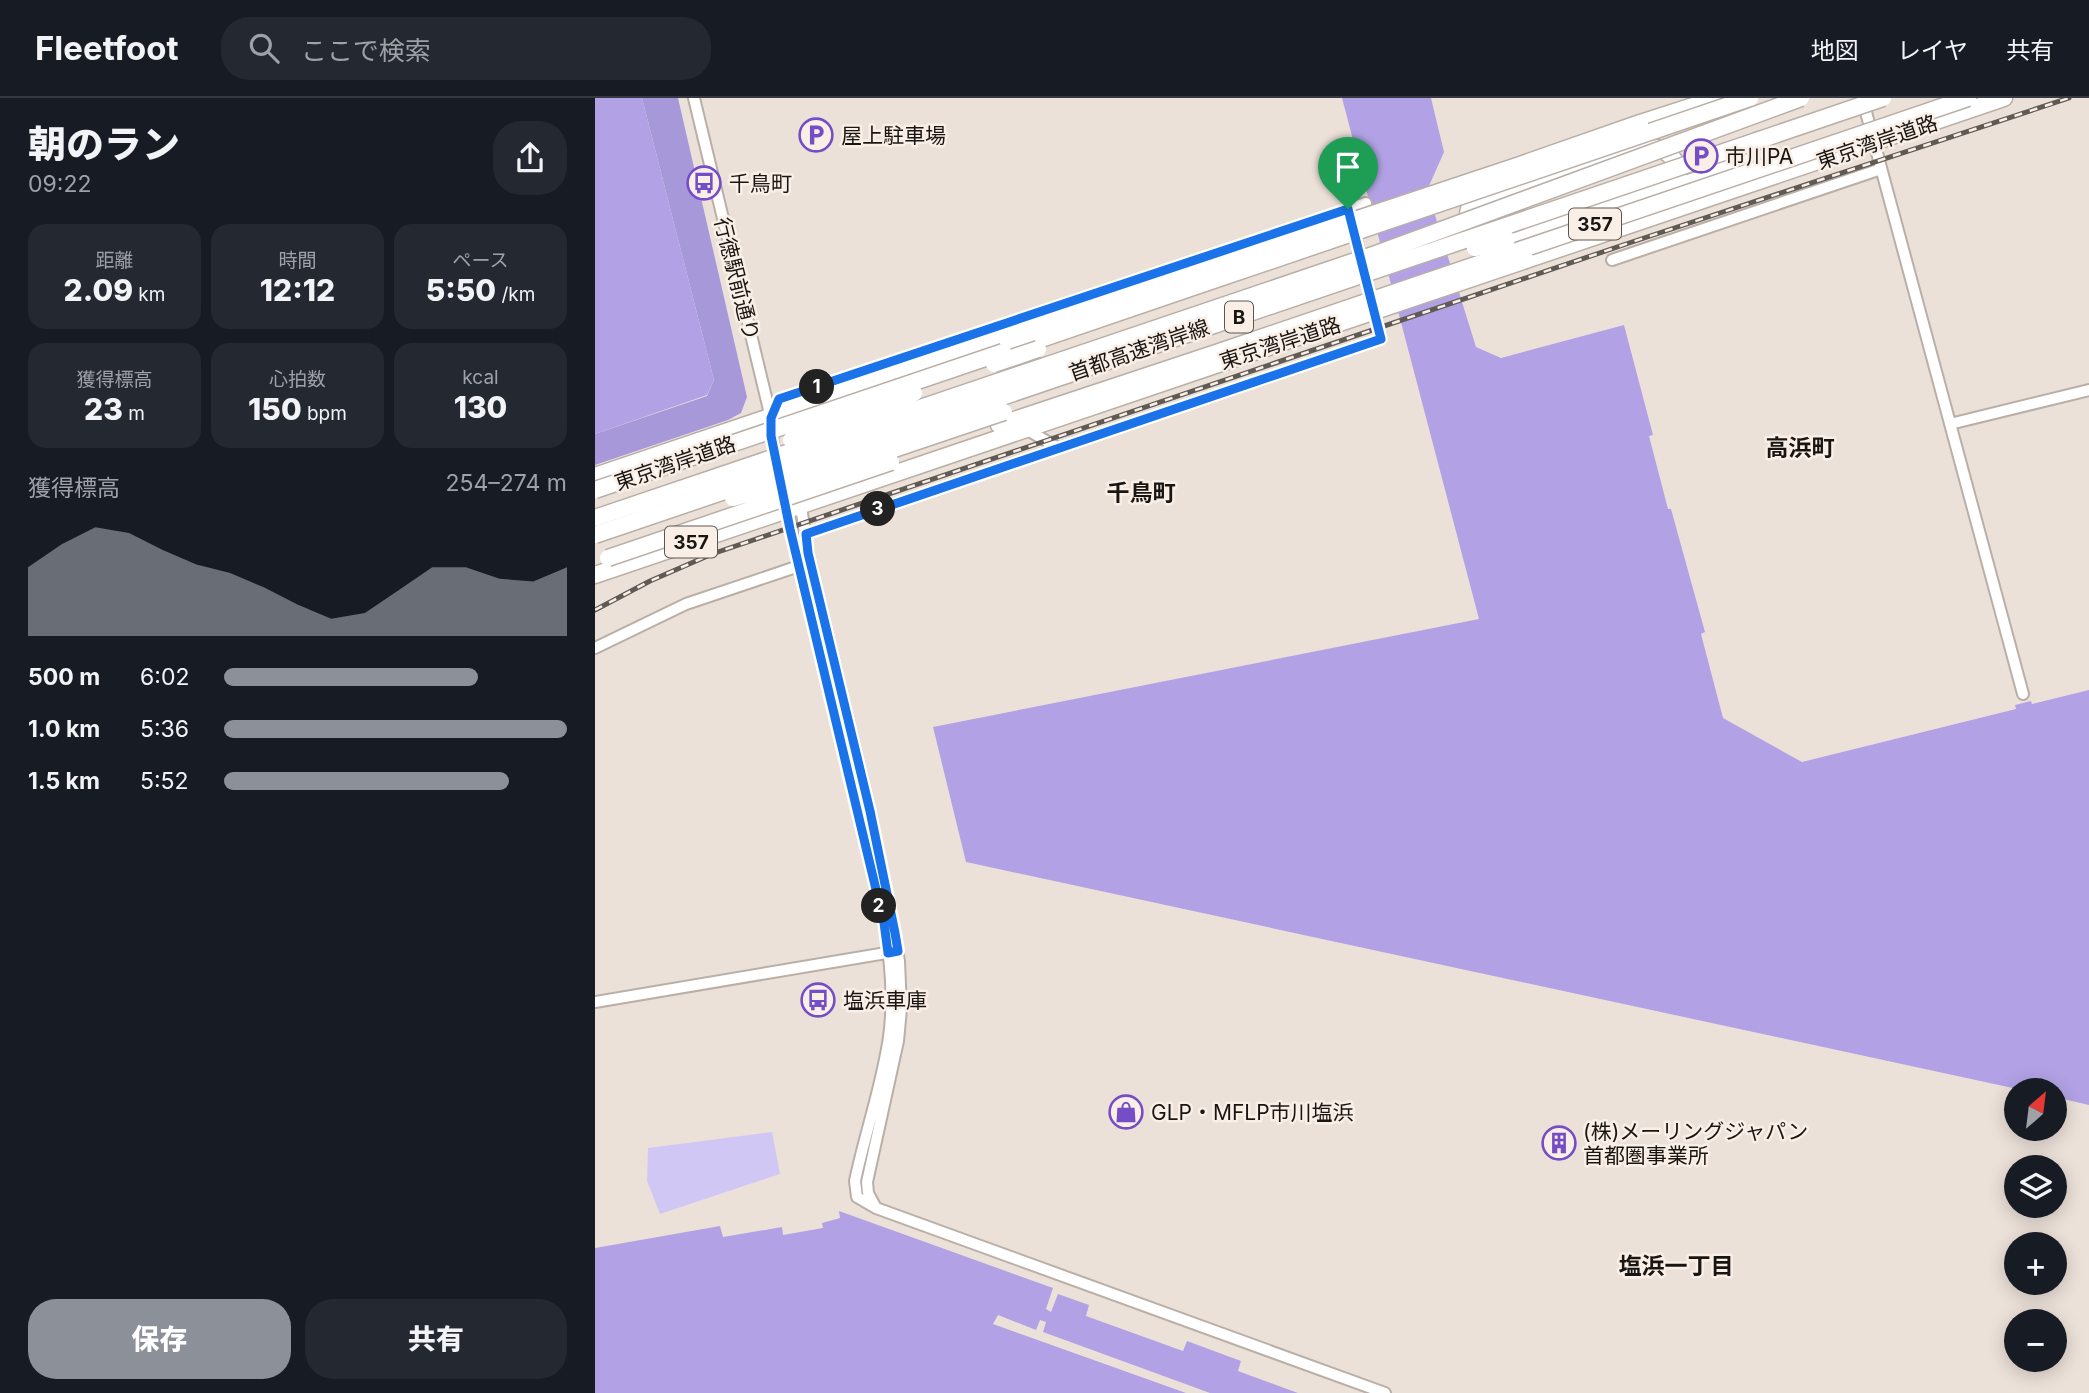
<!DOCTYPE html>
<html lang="ja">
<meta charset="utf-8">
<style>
:root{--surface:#171b24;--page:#242831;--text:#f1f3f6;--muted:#9ea1a6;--line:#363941;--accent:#8c9099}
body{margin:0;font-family:Inter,"Noto Sans JP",sans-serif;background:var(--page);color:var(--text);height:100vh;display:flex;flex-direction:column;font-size:26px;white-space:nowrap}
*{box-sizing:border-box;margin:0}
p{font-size:23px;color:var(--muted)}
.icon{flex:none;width:38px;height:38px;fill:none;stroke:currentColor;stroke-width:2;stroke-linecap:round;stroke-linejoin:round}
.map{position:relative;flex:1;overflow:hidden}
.details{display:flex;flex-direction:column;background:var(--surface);width:595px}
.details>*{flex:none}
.needle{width:46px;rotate:28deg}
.buttons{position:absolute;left:1409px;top:980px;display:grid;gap:14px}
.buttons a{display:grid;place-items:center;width:63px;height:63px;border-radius:50%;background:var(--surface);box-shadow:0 4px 18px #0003;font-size:35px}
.pin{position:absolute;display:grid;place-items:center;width:60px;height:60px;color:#fff;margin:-72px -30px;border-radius:50% 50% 50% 0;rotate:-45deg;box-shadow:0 0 7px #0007}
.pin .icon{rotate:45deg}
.km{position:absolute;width:35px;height:35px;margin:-18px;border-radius:50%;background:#222;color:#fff;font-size:19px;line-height:35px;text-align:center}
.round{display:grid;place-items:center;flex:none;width:74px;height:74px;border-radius:28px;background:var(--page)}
.head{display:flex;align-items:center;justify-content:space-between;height:119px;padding:0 28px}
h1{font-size:38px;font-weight:800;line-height:52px}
.figures{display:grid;grid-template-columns:repeat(3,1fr);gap:10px;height:119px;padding:7px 28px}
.figures div{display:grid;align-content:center;border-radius:18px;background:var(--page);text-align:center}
.figures b{font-size:30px;font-weight:800}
.figures small{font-size:19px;font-weight:400}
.figures p{font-size:19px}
.chart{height:196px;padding:14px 28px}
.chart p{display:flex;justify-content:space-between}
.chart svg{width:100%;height:126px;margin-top:7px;fill:var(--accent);opacity:.7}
.primary-button{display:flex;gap:14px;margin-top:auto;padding:14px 28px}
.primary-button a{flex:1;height:80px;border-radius:28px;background:var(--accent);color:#fff;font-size:28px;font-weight:800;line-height:80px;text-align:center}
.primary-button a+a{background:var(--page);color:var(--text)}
ul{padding:0 28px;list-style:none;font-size:23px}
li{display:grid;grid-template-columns:112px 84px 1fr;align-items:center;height:52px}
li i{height:18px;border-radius:9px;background:var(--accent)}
header{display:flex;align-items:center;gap:42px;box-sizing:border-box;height:98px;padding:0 35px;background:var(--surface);border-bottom:2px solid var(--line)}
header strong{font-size:33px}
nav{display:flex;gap:38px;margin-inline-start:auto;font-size:24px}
.search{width:490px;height:63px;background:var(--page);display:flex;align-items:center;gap:18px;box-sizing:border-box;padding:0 24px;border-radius:28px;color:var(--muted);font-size:26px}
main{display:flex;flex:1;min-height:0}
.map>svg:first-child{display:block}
.green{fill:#d1c7f5}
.forest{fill:#a798da}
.water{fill:#b2a2e5}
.pier{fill:#ece1d9}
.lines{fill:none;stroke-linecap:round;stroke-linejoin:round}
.minor-casing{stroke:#baafa7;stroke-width:14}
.highway-casing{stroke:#baafa7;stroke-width:19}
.minor{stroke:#fff;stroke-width:10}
.highway{stroke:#fff;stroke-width:16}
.rail-casing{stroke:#605a55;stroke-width:5}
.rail{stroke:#faefe6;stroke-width:2.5;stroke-dasharray:8;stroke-linecap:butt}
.highway-bridge-casing{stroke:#baafa7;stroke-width:19;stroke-linecap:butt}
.highway-bridge{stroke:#fff;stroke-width:16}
.route-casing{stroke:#fff;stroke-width:14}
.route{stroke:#1a73e8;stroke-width:9}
.labels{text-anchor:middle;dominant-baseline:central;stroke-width:5;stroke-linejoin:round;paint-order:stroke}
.shield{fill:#faefe6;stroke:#5c5652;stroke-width:2}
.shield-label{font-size:19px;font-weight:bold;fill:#191512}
.poi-label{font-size:21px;fill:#191512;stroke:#faefe6;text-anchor:start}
.street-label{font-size:21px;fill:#191512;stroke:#faefe6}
.neighbourhood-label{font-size:23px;font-weight:bold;fill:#191512;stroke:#faefe6}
</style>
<header>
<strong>Fleetfoot</strong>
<div class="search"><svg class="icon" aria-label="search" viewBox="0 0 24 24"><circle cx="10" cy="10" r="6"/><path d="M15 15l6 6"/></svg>ここで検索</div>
<nav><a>地図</a><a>レイヤ</a><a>共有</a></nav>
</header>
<main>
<section class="details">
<div class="head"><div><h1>朝のラン</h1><p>09:22</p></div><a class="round"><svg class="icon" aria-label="share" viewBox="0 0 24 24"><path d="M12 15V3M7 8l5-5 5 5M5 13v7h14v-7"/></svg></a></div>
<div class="figures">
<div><p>距離</p><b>2.09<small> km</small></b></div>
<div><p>時間</p><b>12:12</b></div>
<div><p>ペース</p><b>5:50<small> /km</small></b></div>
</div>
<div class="figures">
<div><p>獲得標高</p><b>23<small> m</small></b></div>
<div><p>心拍数</p><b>150<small> bpm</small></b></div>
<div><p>kcal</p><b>130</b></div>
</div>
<div class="chart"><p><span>獲得標高</span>254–274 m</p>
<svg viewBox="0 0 160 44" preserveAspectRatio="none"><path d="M0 44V20L10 12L20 6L30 8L40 14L50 19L60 22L70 27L80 33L90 38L100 36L110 28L120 20L130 20L140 24L150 25L160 20V44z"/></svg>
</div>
<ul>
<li><b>500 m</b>6:02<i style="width:74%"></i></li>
<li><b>1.0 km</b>5:36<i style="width:100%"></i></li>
<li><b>1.5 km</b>5:52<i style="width:83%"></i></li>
</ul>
<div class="primary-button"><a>保存</a><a>共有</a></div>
</section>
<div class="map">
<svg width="1494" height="1295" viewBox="0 0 1494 1295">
<rect width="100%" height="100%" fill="#ece1d9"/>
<path class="green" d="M177,1034L185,1076L65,1116L52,1083L53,1050Z"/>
<path class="forest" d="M47,0H83L152,299L146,315L133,322L0,367V336L112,298L119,282Z"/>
<path class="water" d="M0,0H47L119,282L112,297L0,336Z
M747,0H836L849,54L830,97L839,114L881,249L906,260L1029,227L1058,337L1054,338L1073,411H1076L1110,534L1106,536L1128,620L1207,664L1421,611L1420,607L1436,603L1437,606L1494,592V1007L1460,999V992H1427L371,764L338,629L884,521Z
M244,1113L458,1190L451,1211L456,1214L463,1196L494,1207L491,1218L588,1253L592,1243L646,1263L643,1273L703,1295H0V1150L125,1128L128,1139L187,1129L188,1137L228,1130L227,1125L245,1120Z"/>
<path class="pier" d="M403,1217L441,1232L445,1222L451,1224L448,1234L615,1295H591L398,1226Z"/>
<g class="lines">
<defs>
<path id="minor" d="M99,0L176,320
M1268,3L1428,596
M1017,162L1286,71
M1355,326L1494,292
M431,331L463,350
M182,365C176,339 173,326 184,301L771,105
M205,402L213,455L275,713L304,863L306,911L303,943L272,1084L273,1095L281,1110
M191,408L289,825C296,863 299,902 294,939C287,988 270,1035 260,1083L262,1099L281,1110L790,1295
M211,436L786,241L758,130
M0,550L91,506L204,468
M0,904L297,854"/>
<path id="highway" d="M1045,25L1123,0
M912,141L1076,85C1094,73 1076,54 1062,50L1014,61L889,103L874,111C870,124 879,148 892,152L898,151L1117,77L1138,65L1163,42
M931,162L1409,0
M408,254L610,185
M404,327L627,253
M0,378L606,173
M0,477L721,233"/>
</defs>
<use href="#minor" class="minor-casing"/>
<use href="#highway" class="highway-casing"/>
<use href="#minor" class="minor"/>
<use href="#highway" class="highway"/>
<defs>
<path id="rail" d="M0,512L55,483L117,456L1034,145L1474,0"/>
</defs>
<use href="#rail" class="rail-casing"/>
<use href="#rail" class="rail"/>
<defs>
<path id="highway-bridge" d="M880,150L912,141
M606,173L922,68L1045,25
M610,185L1155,0
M721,233L931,162
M627,253L1373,0
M399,266L443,251
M196,342L319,295
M0,392L408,254
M138,400L219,378L409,314
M0,420L781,156L1206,0
M0,437L1288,0
M13,460L296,364"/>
</defs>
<use href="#highway-bridge" class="highway-bridge-casing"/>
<use href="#highway-bridge" class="highway-bridge"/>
</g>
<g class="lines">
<defs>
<path id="route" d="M753,111L786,241L211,436L213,455L275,713L300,835L303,853L293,855L289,825L195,431L176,338V320L184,301Z"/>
</defs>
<use href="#route" class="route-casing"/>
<use href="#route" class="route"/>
</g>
<defs>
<symbol id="parking-ring" viewBox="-11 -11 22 22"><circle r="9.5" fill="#faefe6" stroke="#754dc6" stroke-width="1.5"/><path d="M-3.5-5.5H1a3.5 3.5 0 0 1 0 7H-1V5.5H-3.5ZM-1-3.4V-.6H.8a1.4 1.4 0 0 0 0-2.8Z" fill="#754dc6"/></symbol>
<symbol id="bus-ring" viewBox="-11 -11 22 22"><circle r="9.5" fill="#faefe6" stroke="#754dc6" stroke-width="1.5"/><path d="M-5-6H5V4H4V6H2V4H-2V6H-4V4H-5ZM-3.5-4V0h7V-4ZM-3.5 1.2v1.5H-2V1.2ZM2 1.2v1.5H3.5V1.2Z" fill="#754dc6"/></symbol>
<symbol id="shop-ring" viewBox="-11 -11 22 22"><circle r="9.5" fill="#faefe6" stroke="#754dc6" stroke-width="1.5"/><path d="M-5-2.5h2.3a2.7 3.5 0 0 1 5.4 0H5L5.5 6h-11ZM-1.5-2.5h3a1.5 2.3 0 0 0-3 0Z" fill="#754dc6"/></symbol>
<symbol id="building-ring" viewBox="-11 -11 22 22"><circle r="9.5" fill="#faefe6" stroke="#754dc6" stroke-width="1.5"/><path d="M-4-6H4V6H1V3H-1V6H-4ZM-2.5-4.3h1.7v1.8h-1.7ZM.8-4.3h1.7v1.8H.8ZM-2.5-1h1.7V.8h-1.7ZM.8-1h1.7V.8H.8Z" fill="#754dc6"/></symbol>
</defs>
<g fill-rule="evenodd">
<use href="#parking-ring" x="202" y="18" width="38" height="38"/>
<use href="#parking-ring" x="1087" y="39" width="38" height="38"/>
<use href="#bus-ring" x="90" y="66" width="38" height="38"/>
<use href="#bus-ring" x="204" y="883" width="38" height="38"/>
<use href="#shop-ring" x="512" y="995" width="38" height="38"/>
<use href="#building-ring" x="945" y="1026" width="38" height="38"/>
</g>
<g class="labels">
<g class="shield">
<rect x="974" y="110.5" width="52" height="31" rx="5"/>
<rect x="630" y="203.5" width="28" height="31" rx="5"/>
<rect x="70" y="428.5" width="52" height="31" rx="5"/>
</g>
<g class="shield-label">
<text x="1000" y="126">357</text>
<text x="644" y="219">B</text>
<text x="96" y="444">357</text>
</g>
<g class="poi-label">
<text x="246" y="37">屋上駐車場</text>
<text x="1130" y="58">市川PA</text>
<text x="134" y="85">千鳥町</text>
<text x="248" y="902">塩浜車庫</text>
<text x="556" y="1014">GLP・MFLP市川塩浜</text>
<text x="988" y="1033">(株)メーリングジャパン<tspan x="988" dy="24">首都圏事業所</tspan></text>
</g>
<g class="street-label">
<text transform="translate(1282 44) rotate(-19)">東京湾岸道路</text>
<text transform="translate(142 181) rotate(76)">行徳駅前通り</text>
<text transform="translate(685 245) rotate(-18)">東京湾岸道路</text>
<text transform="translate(544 252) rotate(-19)">首都高速湾岸線</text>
<text transform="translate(80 365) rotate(-19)">東京湾岸道路</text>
</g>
<g class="neighbourhood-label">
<text x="1205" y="350">高浜町</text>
<text x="546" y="395">千鳥町</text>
<text x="1081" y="1168">塩浜一丁目</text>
</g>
</g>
</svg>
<div class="buttons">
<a><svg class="needle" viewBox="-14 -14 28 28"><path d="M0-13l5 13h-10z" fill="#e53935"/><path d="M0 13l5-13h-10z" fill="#9ea1a6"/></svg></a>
<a><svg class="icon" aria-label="layers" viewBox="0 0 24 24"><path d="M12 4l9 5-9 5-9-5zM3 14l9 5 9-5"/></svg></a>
<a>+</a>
<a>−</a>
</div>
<div class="pin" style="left:753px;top:111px;background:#1e9e55"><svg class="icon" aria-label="arrive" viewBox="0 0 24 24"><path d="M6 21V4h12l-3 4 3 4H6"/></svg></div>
<b class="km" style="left:222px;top:289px">1</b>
<b class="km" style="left:284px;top:808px">2</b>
<b class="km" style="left:283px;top:411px">3</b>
</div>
</main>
